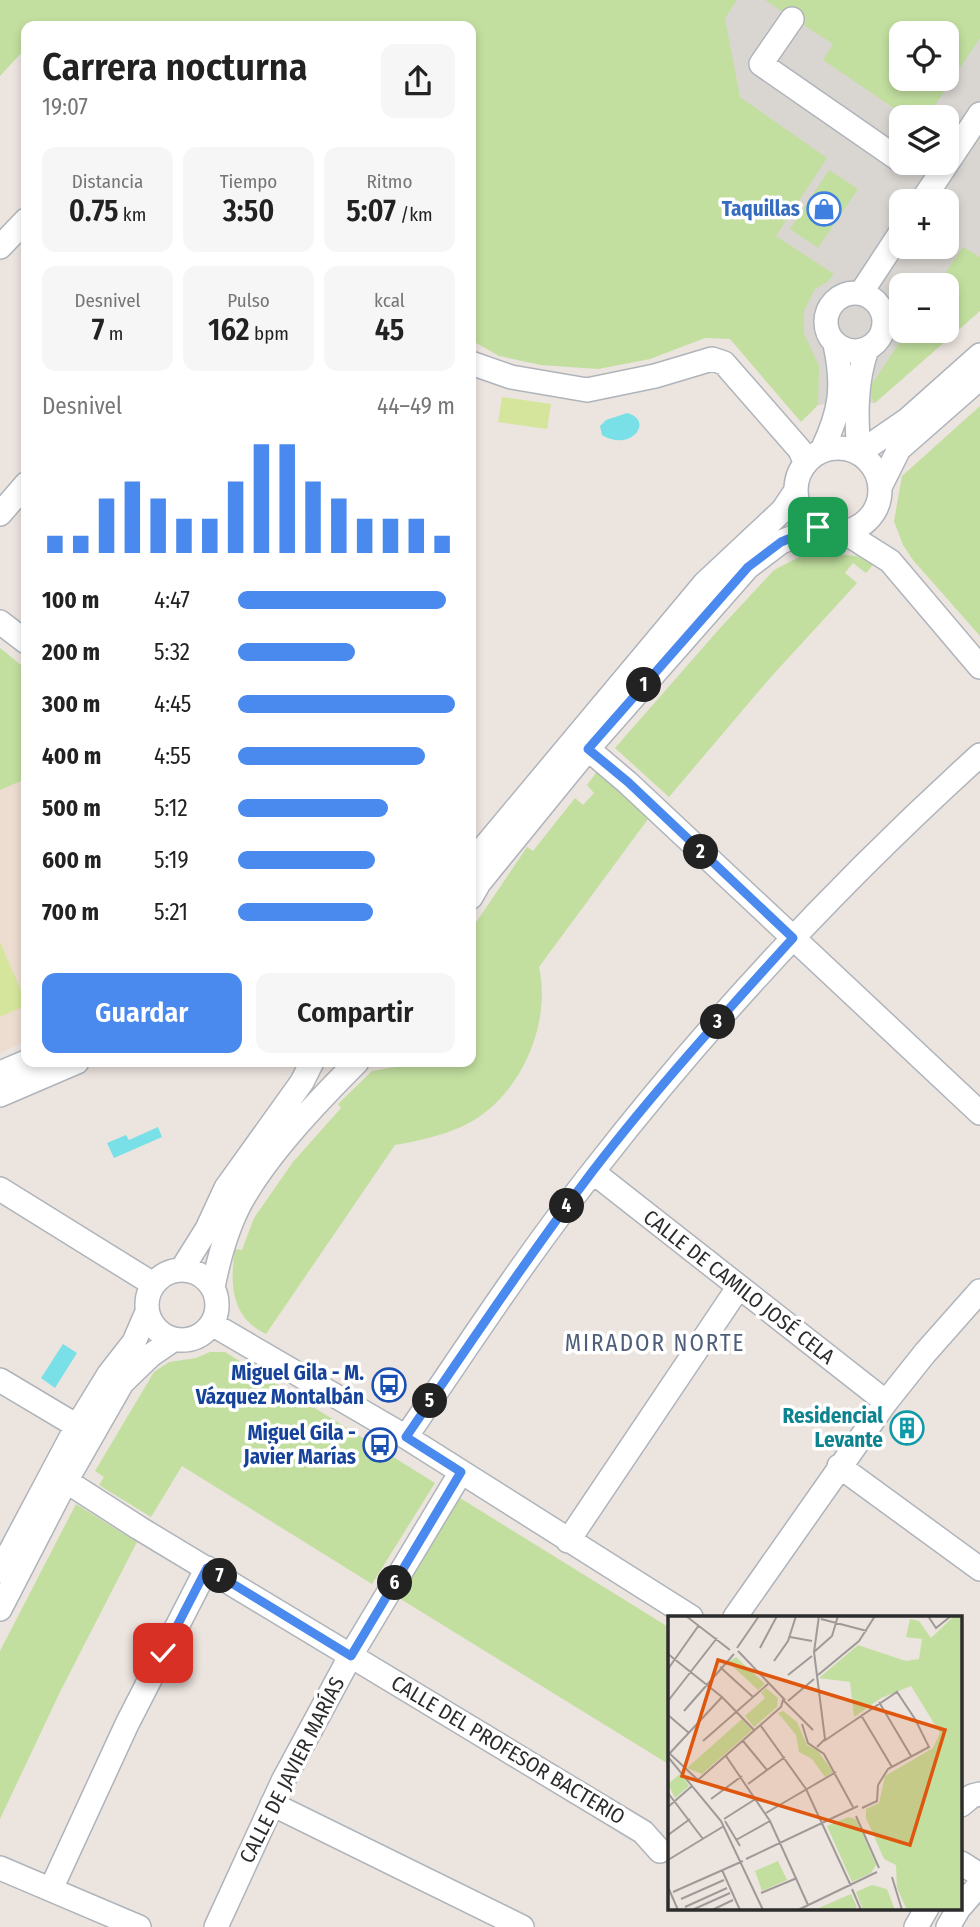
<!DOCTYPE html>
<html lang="es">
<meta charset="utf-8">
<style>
:root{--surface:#fff;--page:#f6f6f6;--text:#222;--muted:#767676;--accent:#4a89ee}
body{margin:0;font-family:"Fira Sans Condensed",sans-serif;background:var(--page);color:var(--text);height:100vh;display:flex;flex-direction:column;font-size:26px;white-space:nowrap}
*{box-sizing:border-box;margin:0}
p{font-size:23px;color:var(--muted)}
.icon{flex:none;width:38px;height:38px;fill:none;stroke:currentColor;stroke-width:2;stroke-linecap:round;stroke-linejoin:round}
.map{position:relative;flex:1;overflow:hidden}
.side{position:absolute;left:21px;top:21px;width:455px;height:1046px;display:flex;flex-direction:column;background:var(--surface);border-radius:14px;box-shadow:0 4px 10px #0003}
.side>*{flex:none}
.controls{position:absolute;left:889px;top:21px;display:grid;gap:14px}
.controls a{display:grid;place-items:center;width:70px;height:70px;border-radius:14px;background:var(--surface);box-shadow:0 4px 10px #0003;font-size:35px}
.pin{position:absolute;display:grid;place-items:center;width:60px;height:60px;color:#fff;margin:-30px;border-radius:14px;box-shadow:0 4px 10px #0006}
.km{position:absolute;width:35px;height:35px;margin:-18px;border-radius:50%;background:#222;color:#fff;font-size:19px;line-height:35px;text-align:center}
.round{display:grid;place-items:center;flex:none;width:74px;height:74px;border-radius:14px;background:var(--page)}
.headline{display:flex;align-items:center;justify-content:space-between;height:119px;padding:0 21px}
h1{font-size:38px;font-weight:600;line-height:52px}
.metrics{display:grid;grid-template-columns:repeat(3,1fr);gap:10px;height:119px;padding:7px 21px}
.metrics div{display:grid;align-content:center;border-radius:14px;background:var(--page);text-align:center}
.metrics b{font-size:30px;font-weight:600}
.metrics small{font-size:19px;font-weight:400}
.metrics p{font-size:19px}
.chart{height:196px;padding:14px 21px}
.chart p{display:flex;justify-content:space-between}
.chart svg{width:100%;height:126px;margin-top:7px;stroke:var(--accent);stroke-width:6}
.primary-button{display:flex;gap:14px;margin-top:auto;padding:14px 21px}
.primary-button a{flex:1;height:80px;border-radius:14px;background:var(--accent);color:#fff;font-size:28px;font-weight:600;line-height:80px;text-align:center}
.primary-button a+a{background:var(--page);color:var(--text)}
ul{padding:0 21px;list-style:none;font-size:23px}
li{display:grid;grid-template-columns:112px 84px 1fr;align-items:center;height:52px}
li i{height:18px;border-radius:9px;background:var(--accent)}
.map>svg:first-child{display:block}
.education{fill:#edddd0}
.green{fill:#c2df9f;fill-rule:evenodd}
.pitch{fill:#d5e69c}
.plaza{fill:#d9d5d1;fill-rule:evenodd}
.water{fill:#79e0e7}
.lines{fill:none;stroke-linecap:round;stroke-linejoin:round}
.minor-casing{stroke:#afb4bb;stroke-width:26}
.minor{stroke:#fff;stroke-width:23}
.route-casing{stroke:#fff;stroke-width:14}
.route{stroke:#4a89ee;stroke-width:9}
.labels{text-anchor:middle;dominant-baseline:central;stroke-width:7;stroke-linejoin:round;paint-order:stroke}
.shop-label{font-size:21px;font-weight:bold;fill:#366cbe;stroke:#fff;text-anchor:end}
.street-label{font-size:21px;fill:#2c2c2c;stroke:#fff}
.transit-label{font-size:21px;font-weight:bold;fill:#164399;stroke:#fff;text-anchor:end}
.culture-label{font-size:21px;font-weight:bold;fill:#0d838f;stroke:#fff;text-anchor:end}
.neighbourhood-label{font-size:23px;letter-spacing:2px;fill:#4f5f7a;stroke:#fff}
.inset-road{fill:none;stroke:#9f9a97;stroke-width:2}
.view{fill:#df570e;fill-opacity:0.15;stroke:#df570e;stroke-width:3.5}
.inset-edge{fill:none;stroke:#2c2c2c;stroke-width:3.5}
</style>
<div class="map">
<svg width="980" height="1927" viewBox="0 0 980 1927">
<rect width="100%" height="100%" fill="#ece4df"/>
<path class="education" d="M26,779V1041L0,1053V790Z"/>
<path class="green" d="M0,0H980V311L875,403L838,401L818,405L801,422L730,339L705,338L650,359L598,369L541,365L499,356L471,340V26H26V48L0,76ZM901,33H947V79H901ZM901,117H947V163H901ZM901,201H947V247H901ZM901,285H947V331H901Z
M980,406V636L913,560L903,545L894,521L902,476Z
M809,552L857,556L873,565L866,573L853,563L845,573L857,583L770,678L669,797L615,748L721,627L774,570Z
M0,648L26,669V779L0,790Z
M598,770L648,819L539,967C552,1026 519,1100 463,1126C441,1136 418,1141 395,1145L266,1334C230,1317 230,1283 235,1249L242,1250L254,1218L293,1162L341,1108L338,1104L372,1071L401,1066L410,1062H471V930L527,847L533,851L575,798L583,805L594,793L587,785Z
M210,1352H225L435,1483L372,1584L182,1466L151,1517L99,1485L104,1477L95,1471L154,1372L169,1362L196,1358Z
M460,1498L670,1628V1765L399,1598Z
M76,1504L137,1542L60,1692L0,1819V1651Z"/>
<path class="pitch" d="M502,397L551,404L547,429L498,422Z
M0,942L26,1002V1005L0,1017Z"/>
<path class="plaza" d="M737,0H765L833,44L823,60L907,117H901V163H947V117H927L980,38V257L963,247L937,285H901V331H907L872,384L871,398L875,403L838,401L818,405L819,366L804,334V311L815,289L827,282L834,274L776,236L827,158L740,97L725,18ZM829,170L858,189L818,248L790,229ZM901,201H947V247H901Z"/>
<path class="water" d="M627,413C655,420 631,453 602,435L600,426L606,420Z
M158,1127L162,1137L114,1158L107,1143L126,1135L129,1140Z
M63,1344L77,1353L55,1388L41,1378Z"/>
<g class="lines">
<defs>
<path id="minor" d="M792,19L761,64L901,161
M922,201L980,114
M0,247L26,220
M826 322a29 29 0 1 1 58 0a29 29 0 1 1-58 0Z
M861,293L901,232
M471,363L511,377L587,390L655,376L712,359L724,363L800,450L805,462
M796 490a42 42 0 1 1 84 0a42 42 0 1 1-84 0Z
M822,450C841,411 844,386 835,344
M859,453L907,420L980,355
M859,453C856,419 855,382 867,349
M880,487L899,449L980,378
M0,514L26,484
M844,532L890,561L980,667
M0,622L26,642
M588,749L628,783L980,1113
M471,863L704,584L783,510L795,492
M471,897L479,883L588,749L748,567L781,542L818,527
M0,1073L26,1062
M0,1095L77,1062
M593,1172L886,1402
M0,1189L153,1284
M182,1269L207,1229L226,1188L302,1082L312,1062
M147 1305a35 35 0 1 1 70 0a35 35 0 1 1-70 0Z
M213,1287C219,1257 227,1227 242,1200C269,1152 318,1101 357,1062
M212,1324L406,1437L691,1617
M0,1380L77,1426
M406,1437C467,1347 527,1255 595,1169C711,1020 840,882 980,755
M839,1466L980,1569
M66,1481L139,1528L643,1832L660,1851
M568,1541L738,1288
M0,1571L77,1426L109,1374L134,1342L147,1312
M0,1609L66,1481L122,1383L151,1355L173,1340
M735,1617L886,1402L925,1353L980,1291
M272,1804L522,1927
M961,1805L972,1796L980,1794
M961,1863L980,1875
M0,1868L139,1927
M51,1889L127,1724L207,1568
M961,1906L980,1884
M216,1927L283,1781L351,1655L461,1472
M916,1927L927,1908
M948,1927L959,1908"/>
</defs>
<use href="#minor" class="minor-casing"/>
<use href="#minor" class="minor"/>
</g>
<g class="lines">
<defs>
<path id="route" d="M163,1653L207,1568L351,1656L461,1472L406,1437C467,1348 527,1258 592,1172C655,1090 724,1014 793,938L628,782L588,749L748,567L781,542L818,527"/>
</defs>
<use href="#route" class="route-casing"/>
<use href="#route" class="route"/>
</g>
<defs>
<symbol id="shop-ring" viewBox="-11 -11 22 22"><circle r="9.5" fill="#fff" stroke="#3f7fe0" stroke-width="1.5"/><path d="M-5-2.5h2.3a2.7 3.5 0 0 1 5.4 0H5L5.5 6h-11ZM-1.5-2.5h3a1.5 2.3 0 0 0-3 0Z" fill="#3f7fe0"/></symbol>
<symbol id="bus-ring" viewBox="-11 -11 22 22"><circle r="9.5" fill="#fff" stroke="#1a4fb4" stroke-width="1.5"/><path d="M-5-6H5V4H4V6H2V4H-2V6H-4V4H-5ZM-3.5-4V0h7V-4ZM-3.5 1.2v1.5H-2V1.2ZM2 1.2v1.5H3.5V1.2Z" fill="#1a4fb4"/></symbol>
<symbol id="building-ring" viewBox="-11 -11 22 22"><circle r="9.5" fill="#fff" stroke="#0f9aa8" stroke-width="1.5"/><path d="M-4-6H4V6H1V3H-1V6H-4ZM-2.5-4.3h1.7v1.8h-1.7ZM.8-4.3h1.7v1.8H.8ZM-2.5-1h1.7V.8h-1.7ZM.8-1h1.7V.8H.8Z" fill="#0f9aa8"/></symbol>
</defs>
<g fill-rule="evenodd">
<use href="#shop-ring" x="805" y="190" width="38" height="38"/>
<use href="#bus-ring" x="370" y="1366" width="38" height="38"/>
<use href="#building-ring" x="888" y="1409" width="38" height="38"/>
<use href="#bus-ring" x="361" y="1426" width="38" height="38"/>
</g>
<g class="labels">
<g class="shop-label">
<text x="800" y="209">Taquillas</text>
</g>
<g class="street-label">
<text transform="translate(739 1287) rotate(38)">CALLE DE CAMILO JOSÉ CELA</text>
<text transform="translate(508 1750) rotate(31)">CALLE DEL PROFESOR BACTERIO</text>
<text transform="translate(292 1770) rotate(-63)">CALLE DE JAVIER MARÍAS</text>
</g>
<g class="transit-label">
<text x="364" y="1373">Miguel Gila - M.<tspan x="364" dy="24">Vázquez Montalbán</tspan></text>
<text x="356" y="1433">Miguel Gila -<tspan x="356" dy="24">Javier Marías</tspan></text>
</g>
<g class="culture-label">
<text x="883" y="1416">Residencial<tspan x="883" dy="24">Levante</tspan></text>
</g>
<g class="neighbourhood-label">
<text x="655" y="1343">MIRADOR NORTE</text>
</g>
</g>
<g transform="translate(668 1616)">
<rect width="294" height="294" fill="#ece4df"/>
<path d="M286,0H294V294H239L229,272L228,249L216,243L198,202V193L211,187L217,160L265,132L272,117L243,70L213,82L186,101L182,66L151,62L190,29L238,45L251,43L254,23L238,21L242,3L251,5L263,22ZM68,41L97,68L90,74L60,46ZM98,72L110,82L109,91L86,111L77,100L97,82L93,77ZM115,95L129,106L139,129L150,135L165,156L157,161L144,143L131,136L128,119L110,97ZM74,103L84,114L34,158L19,152ZM13,157L21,170L7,182L0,168ZM180,201L188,203L208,249L203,257L184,266L159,210ZM110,245L119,264L94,275L87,255ZM204,269L219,273L227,294H195L188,276ZM183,278L189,291L184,294H146Z" fill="#c2df9f"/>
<path class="inset-road" d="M18,0L62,34M260,0L268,12L283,0M153,3L199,15M122,21L144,25M69,32L91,0M92,32L109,0M70,35L117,84M146,36L164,20L170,0M0,38L54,81L87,115M106,45L120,25L128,0M52,51L85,81M0,53L31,9M120,59L144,40M150,59L191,25L207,0M0,85L49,22M120,85L146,63M211,86L243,140M16,95L66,38M0,99L21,117M193,99L224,151M134,108L140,127L156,138L185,191M93,110L138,173L183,270M35,125L100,68M75,125L99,154M156,125L229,76L247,103L261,131L220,153L210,169L209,185L194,192M149,131L157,123L146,36L151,0M0,136L30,164M2,137L54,81M58,140L102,205L140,289M0,141L53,205L95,294M30,164L113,91L115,84L145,114M80,168L117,141M0,177L35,223M43,183L74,160M0,191L24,170M98,197L168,156M188,200L211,252M56,203L89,182M57,205L72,230M0,219L22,203M68,224L102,205M78,243L190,190M0,244L56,210M54,254L72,294M224,261L234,294M0,271L10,294M184,273L193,294M5,276L75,245M93,277L129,262M13,283L56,264M17,291L59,272M24,294L62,277M44,294L65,284M130,294L209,256"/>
<path class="view" d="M50,44L277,114L242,229L14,160Z"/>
<rect width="294" height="294" class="inset-edge"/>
</g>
</svg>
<div class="controls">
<a><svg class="icon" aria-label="locate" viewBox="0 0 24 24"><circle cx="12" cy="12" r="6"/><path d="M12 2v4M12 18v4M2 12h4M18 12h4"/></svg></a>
<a><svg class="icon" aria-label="layers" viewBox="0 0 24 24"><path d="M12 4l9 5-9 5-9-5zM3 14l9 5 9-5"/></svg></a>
<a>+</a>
<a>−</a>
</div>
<div class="pin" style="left:818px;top:527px;background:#1e9e55"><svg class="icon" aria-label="arrive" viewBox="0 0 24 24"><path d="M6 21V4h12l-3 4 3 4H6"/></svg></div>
<div class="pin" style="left:163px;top:1653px;background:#d93025"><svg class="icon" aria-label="check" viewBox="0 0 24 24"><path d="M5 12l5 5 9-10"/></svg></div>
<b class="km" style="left:644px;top:685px">1</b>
<b class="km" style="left:701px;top:852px">2</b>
<b class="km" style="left:718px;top:1022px">3</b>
<b class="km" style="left:567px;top:1206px">4</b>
<b class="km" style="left:430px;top:1401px">5</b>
<b class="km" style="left:395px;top:1583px">6</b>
<b class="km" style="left:220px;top:1576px">7</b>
<section class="side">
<div class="headline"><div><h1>Carrera nocturna</h1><p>19:07</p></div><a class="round"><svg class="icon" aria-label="share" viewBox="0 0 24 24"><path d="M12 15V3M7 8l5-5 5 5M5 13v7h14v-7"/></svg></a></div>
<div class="metrics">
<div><p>Distancia</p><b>0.75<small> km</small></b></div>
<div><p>Tiempo</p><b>3:50</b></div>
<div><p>Ritmo</p><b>5:07<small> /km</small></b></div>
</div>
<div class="metrics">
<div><p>Desnivel</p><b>7<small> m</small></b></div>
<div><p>Pulso</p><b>162<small> bpm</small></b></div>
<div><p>kcal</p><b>45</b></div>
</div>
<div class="chart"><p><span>Desnivel</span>44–49 m</p>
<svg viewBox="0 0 160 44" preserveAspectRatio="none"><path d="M5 44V38M15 44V38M25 44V25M35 44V19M45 44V25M55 44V32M65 44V32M75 44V19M85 44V6M95 44V6M105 44V19M115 44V25M125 44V32M135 44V32M145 44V32M155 44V38"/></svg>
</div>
<ul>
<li><b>100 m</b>4:47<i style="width:96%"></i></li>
<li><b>200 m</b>5:32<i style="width:54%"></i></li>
<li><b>300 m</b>4:45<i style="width:100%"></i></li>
<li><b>400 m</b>4:55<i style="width:86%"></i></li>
<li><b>500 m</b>5:12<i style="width:69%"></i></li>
<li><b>600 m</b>5:19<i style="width:63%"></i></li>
<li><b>700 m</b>5:21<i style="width:62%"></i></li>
</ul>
<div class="primary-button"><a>Guardar</a><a>Compartir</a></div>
</section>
</div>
